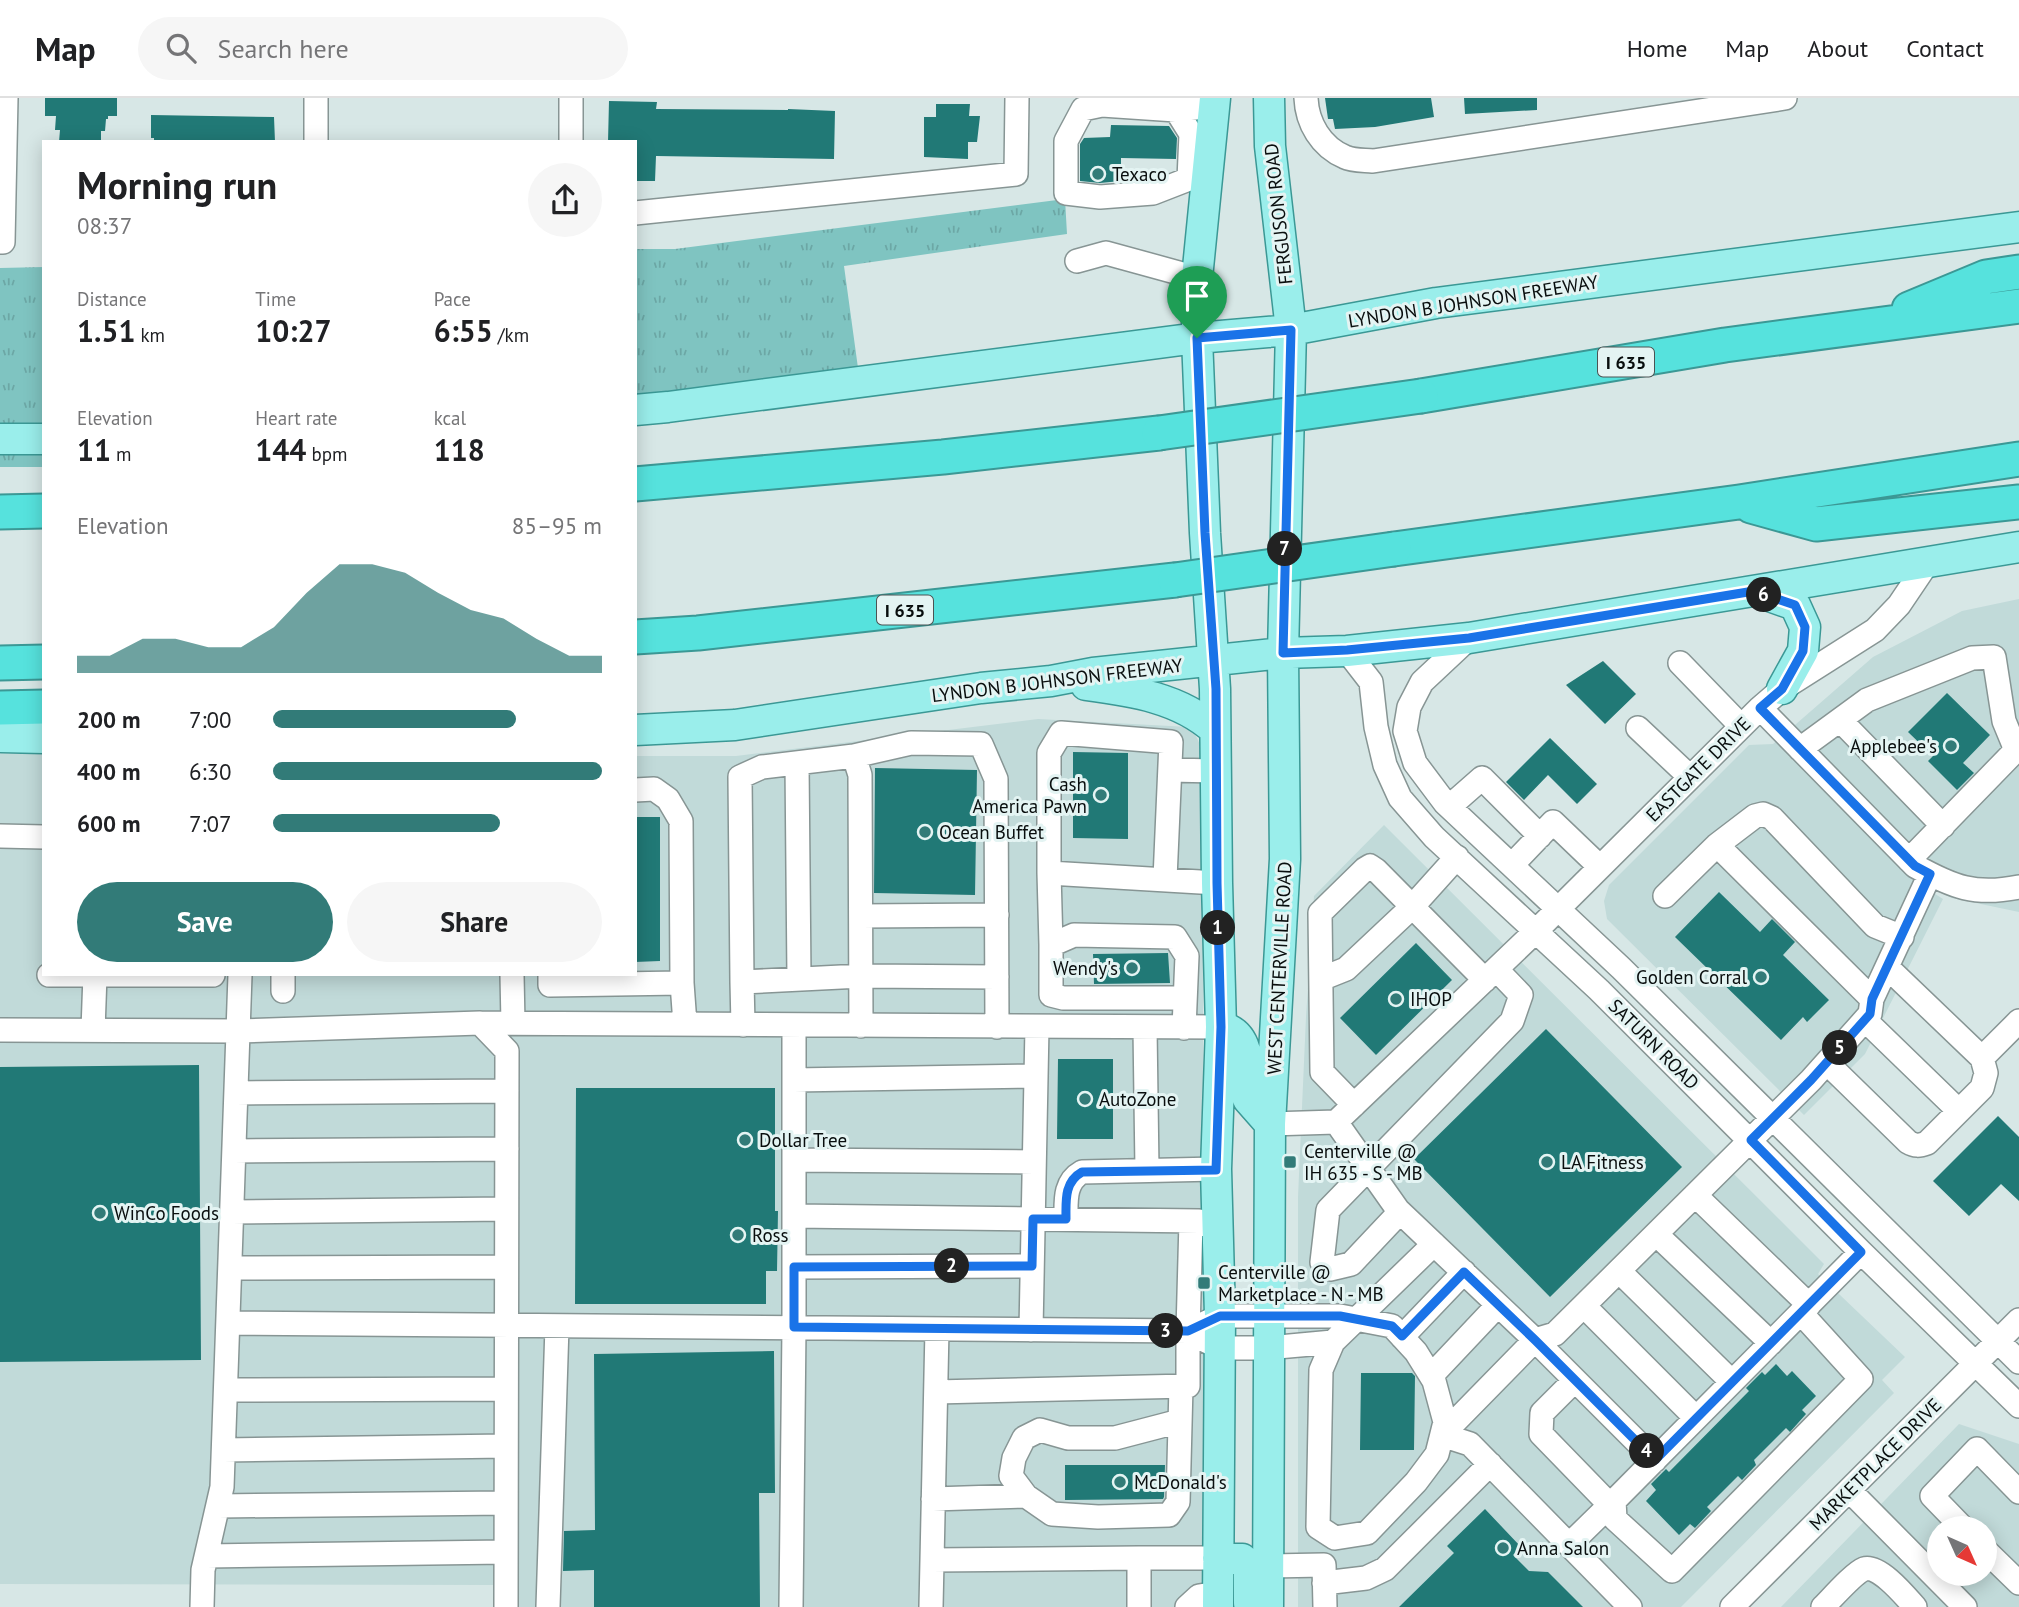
<!DOCTYPE html>
<meta charset="utf-8">
<style>
:root{--surface:#fff;--page:#f6f6f6;--text:#202124;--muted:#757577;--line:#e0e0e0;--accent:#327b78}
body{margin:0;font-family:"PT Sans",sans-serif;background:var(--page);color:var(--text);height:100vh;display:flex;flex-direction:column;font-size:26px;white-space:nowrap}
*{box-sizing:border-box;margin:0}
p{font-size:23px;color:var(--muted)}
.icon{flex:none;width:38px;height:38px;fill:none;stroke:currentColor;stroke-width:2;stroke-linecap:round;stroke-linejoin:round}
.map{position:relative;flex:1;overflow:hidden}
.panel{position:absolute;left:42px;top:42px;width:595px;height:836px;display:flex;flex-direction:column;background:var(--surface);border-radius:0px;box-shadow:0 4px 18px #0003}
.panel>*{flex:none}
.needle{width:46px;rotate:135deg}
.buttons{position:absolute;left:1927px;top:1418px;display:grid;gap:14px}
.buttons a{display:grid;place-items:center;width:70px;height:70px;border-radius:50%;background:var(--surface);box-shadow:0 4px 18px #0003;font-size:35px}
.pin{position:absolute;display:grid;place-items:center;width:60px;height:60px;color:#fff;margin:-72px -30px;border-radius:50% 50% 50% 0;rotate:-45deg;box-shadow:0 0 7px #0007}
.pin .icon{rotate:45deg}
.km{position:absolute;width:35px;height:35px;margin:-18px;border-radius:50%;background:#222;color:#fff;font-size:19px;line-height:35px;text-align:center}
.round{display:grid;place-items:center;flex:none;width:74px;height:74px;border-radius:37px;background:var(--page)}
.overview{display:flex;align-items:center;justify-content:space-between;height:119px;padding:0 35px}
h1{font-size:38px;font-weight:700;line-height:52px}
.stats{display:grid;grid-template-columns:repeat(3,1fr);gap:10px;height:119px;padding:7px 35px}
.stats div{display:grid;align-content:center}
.stats b{font-size:30px;font-weight:700}
.stats small{font-size:19px;font-weight:400}
.stats p{font-size:19px}
.chart{height:196px;padding:14px 35px}
.chart p{display:flex;justify-content:space-between}
.chart svg{width:100%;height:126px;margin-top:7px;fill:var(--accent);opacity:.7}
.primary-button{display:flex;gap:14px;margin-top:auto;padding:14px 35px}
.primary-button a{flex:1;height:80px;border-radius:42px;background:var(--accent);color:#fff;font-size:28px;font-weight:700;line-height:80px;text-align:center}
.primary-button a+a{background:var(--page);color:var(--text)}
ul{padding:0 35px;list-style:none;font-size:23px}
li{display:grid;grid-template-columns:112px 84px 1fr;align-items:center;height:52px}
li i{height:18px;border-radius:9px;background:var(--accent)}
header{display:flex;align-items:center;gap:42px;box-sizing:border-box;height:98px;padding:0 35px;background:var(--surface);border-bottom:2px solid var(--line)}
header strong{font-size:33px}
nav{display:flex;gap:38px;margin-inline-start:auto;font-size:24px}
.search{width:490px;height:63px;background:var(--page);display:flex;align-items:center;gap:18px;box-sizing:border-box;padding:0 24px;border-radius:38px;color:var(--muted);font-size:26px}
.map>svg:first-child{display:block}
.built{fill:#c1dad9;fill-rule:evenodd}
.grass{fill:url(#grass-tufts)}
.building{fill:#217976}
.lines{fill:none;stroke-linecap:round;stroke-linejoin:round}
.minor-casing{stroke:#879594;stroke-width:26}
.major-casing{stroke:#3b9895;stroke-width:33}
.highway-casing{stroke:#3b9895;stroke-width:37}
.minor{stroke:#fff;stroke-width:23}
.major{stroke:#9aeeeb;stroke-width:30}
.highway{stroke:#56e2dd;stroke-width:33}
.highway-bridge-casing{stroke:#3b9895;stroke-width:37;stroke-linecap:butt}
.highway-bridge{stroke:#56e2dd;stroke-width:33}
.route-casing{stroke:#fff;stroke-width:14}
.route{stroke:#1a73e8;stroke-width:9}
.poi-dot{fill:#327b78;stroke:#e4f4f3;stroke-width:2.5}
.labels{text-anchor:middle;dominant-baseline:central;stroke-width:6;stroke-linejoin:round;paint-order:stroke}
.shield{fill:#e4f4f3;stroke:#4b5353;stroke-width:2}
.shield-label{font-size:18px;font-weight:bold;fill:#090e0e}
.poi-label{font-size:19px;fill:#090e0e;stroke:#e4f4f3;text-anchor:start}
.street-label{font-size:19px;fill:#090e0e;stroke:#e4f4f3}
</style>
<header>
<strong>Map</strong>
<div class="search"><svg class="icon" aria-label="search" viewBox="0 0 24 24"><circle cx="10" cy="10" r="6"/><path d="M15 15l6 6"/></svg>Search here</div>
<nav><a>Home</a><a>Map</a><a>About</a><a>Contact</a></nav>
</header>
<div class="map">
<svg width="2019" height="1509" viewBox="0 0 2019 1509">
<defs>
<pattern id="grass-tufts" width="24" height="20" patternUnits="userSpaceOnUse" patternTransform="scale(1.75)"><rect width="24" height="20" fill="#7fc4c1"/><path d="M3 7l-1-3M5 7V3M7 7l1-3M15 17l-1-3M17 17v-4M19 17l1-3" fill="none" stroke="#6ca7a5"/></pattern>
</defs>
<rect width="100%" height="100%" fill="#d7e7e6"/>
<path class="built" d="M2019,501V814L1952,800L1910,780L1943,801L1865,956L1804,1017L1607,821L1604,803L1609,787L1749,647L1773,646L1873,559L1962,513Z
M1038,621L1189,629L1197,640L1203,654V1509H496V1487L0,1486V656H44V877H635V658H736Z
M1384,727L1824,1166L1818,1176L1905,1259L1882,1282L1894,1295L1681,1509H1298V1099L1306,919L1314,798Z
M1959,1326L2019,1346V1509H1781ZM1939,1430H1984V1475H1939Z"/>
<path class="grass" d="M1065,101L1067,136L844,168L858,270L635,309V151H675Z
M44,169V369H0V170Z"/>
<path class="building" d="M45,0H117V18H108V21H106L105,33H101V44H59L60,32H55L56,18H45Z
M1325,0H1431L1434,19L1375,29L1335,31L1333,21H1328Z
M1464,0H1537V12L1465,16Z
M609,3L657,4L656,11L788,12V11L835,13L834,61L656,58L655,83H635V44H608Z
M936,6H970L969,18H980L977,44H968V61L924,59V19H936Z
M151,17L274,19L275,44H154V40H151Z
M1111,27L1169,28L1177,40L1176,61L1121,60V83L1100,85L1080,83V46L1084,40L1110,39Z
M1603,563L1636,596L1605,626L1566,587Z
M1947,595L1990,637L1963,665L1974,675L1957,692L1928,663L1933,658L1908,634Z
M1550,640L1597,686L1577,706L1548,677L1524,702L1506,684Z
M1073,654L1128,655V741L1073,740Z
M875,670L977,672L975,797L874,795Z
M635,719H660V863L635,864Z
M1719,794L1760,834L1772,821L1795,844L1783,857L1829,902L1807,924L1803,919L1781,942L1675,839Z
M1416,845L1452,882L1376,957L1340,920Z
M1168,855L1170,885L1094,886L1093,856Z
M1546,931L1682,1069L1550,1199L1414,1061Z
M1058,961H1113V1041H1057Z
M199,967L201,1262L0,1264V969Z
M576,990H775V1113H778L777,1173H766V1206H575Z
M1998,1018L2019,1039V1103L2001,1086L1969,1118L1933,1083Z
M774,1253L775,1395H759L760,1509H594V1472L563,1473L564,1433L595,1432L594,1256Z
M1776,1266L1787,1278L1792,1273L1816,1298L1802,1312L1806,1316L1790,1334L1786,1330L1754,1362L1756,1367L1742,1382L1738,1378L1707,1409L1711,1413L1695,1430L1690,1426L1679,1437L1646,1403L1656,1392L1651,1386L1666,1371L1669,1374L1749,1293L1746,1290L1762,1274L1765,1277Z
M1361,1275H1412L1415,1278L1414,1352H1360Z
M1065,1367H1165L1164,1399L1163,1401L1065,1402Z
M1485,1411L1521,1449L1513,1457L1529,1473L1548,1474L1583,1509H1399L1454,1455L1447,1448Z"/>
<g class="lines">
<defs>
<path id="minor" d="M571,0V44
M1174,0L1176,12L1191,36L1189,81H1202
M1306,0C1307,25 1321,49 1345,59C1353,63 1365,62 1373,63L1785,0
M316,44V0
M1189,81L1153,95L1100,99L1066,95V43L1083,11L1102,7L1176,12L1214,8
M635,115L1016,76L1017,0
M0,144H3L6,0
M1077,163L1106,155L1197,180
M1469,540L1422,584L1409,609L1405,633L1415,665L1445,705L1621,870L2019,1264
M1347,553L1371,584L1376,629L1385,667L1400,700L1434,739L1599,892L1861,1154L2019,1308
M1680,565L1741,628
M1760,610L1915,768C1953,789 1975,798 2019,789
M1840,622L1943,728
M1638,630L1690,679
M1800,651L1867,602L1972,560L1994,559L2004,623L2016,652L1909,762
M854,658L911,645L981,646L996,681L997,929
M797,665L799,881
M1170,672L1216,673
M635,692L654,691L668,701L681,723L682,885L685,926
M1449,709L1482,680L1540,738
M0,738L44,739
M1717,747L1872,901
M1512,767L1553,724L1600,769
M1049,775L1051,847
M1165,781L1171,644L1061,635L1049,655V775L1217,785
M1665,798L1717,747L1755,718L1763,716L1772,720L1875,828L1902,839
M861,818L997,817
M1888,870L1982,960
M49,877H213
M283,877V893
M512,877L513,925
M550,877V887L682,885
M1321,881L1346,871L1412,809L1457,759
M742,884L743,927
M1865,922L1959,1013
M480,925L1221,929
M861,928C861,844 860,760 860,677L854,658L762,669L740,679L742,884L861,878L997,879
M1145,930L1147,1072
M1184,930L1187,858L1175,839L1074,837L1051,847V897L1063,900H1185
M0,932L238,933L480,925L507,953L506,1509
M93,932L95,877
M1827,965L1908,1044C1915,1048 1919,1048 1927,1045L1982,990L1986,975L1982,960L2019,923
M794,982L1036,978
M236,995L507,993
M1354,1007L1322,974L1320,815L1365,771L1370,768L1376,772L1485,882
M1336,1024L1537,832L1760,610L1782,591L1875,532L1899,507L1928,464
M1270,1026L1336,1024L1398,1112L1535,1242L1555,1236L1811,982L1870,916L1872,901L1930,776
M234,1053L507,1051
M794,1062L1034,1064
M1695,1097L1809,1207
M232,1114L506,1111
M1400,1114L1351,1166L1330,1171L1322,1164L1328,1112L1512,923L1521,897L1496,871
M794,1118L1199,1123L1218,1132
M1066,1121C1066,1103 1064,1084 1082,1074L1216,1071
M1656,1136L1771,1245
M794,1169L1032,1168
M230,1170L506,1169
M1619,1173L1732,1284
M1584,1208L1696,1320
M1801,1215L1861,1281L1672,1473L1615,1421L1614,1403L1861,1154
M228,1225L1188,1233L1220,1218H1340L1392,1228L1416,1254L1434,1283L1445,1324L1437,1356L1416,1384L1367,1435L1335,1440L1318,1429L1321,1272L1333,1244
M1031,1232L1037,929
M1402,1239L1464,1174
M1206,1243L1220,1250H1268L1333,1244L1434,1146
M1431,1278L1498,1207
M1575,1282L1542,1315L1541,1336L1610,1407
M226,1292L506,1291
M936,1294L1188,1288V1233L1191,1123
M224,1352L506,1348
M1849,1392L1965,1509
M1026,1398L1011,1378L1014,1360L1024,1340L1040,1332L1068,1340H1115L1180,1323
M933,1401L1026,1398L1052,1416L1098,1419L1169,1417L1178,1404L1181,1288
M218,1408L506,1405
M1963,1430L1932,1398L1977,1351L2019,1394
M1569,1447L1614,1403
M1984,1451L2019,1485
M207,1458L506,1454
M932,1462L1139,1460
M1268,1468L1324,1467L1325,1509
M1324,1485L1366,1480L1385,1471L1490,1366
M202,1509L203,1472L222,1389L240,877
M548,1509L557,1228
M791,1509L794,1229V927
M931,1509L937,1231
M1139,1509V1460H1218
M1187,1509L1199,1498L1218,1495
M1630,1509L1470,1346L1442,1337L1535,1242L1655,1362
M1732,1509L2019,1222
M1823,1509C1832,1500 1854,1475 1864,1471C1879,1466 1906,1499 1915,1509"/>
<path id="major" d="M1215,0L1197,180V240L1205,435L1215,591L1217,785L1221,929L1216,1071L1220,1218L1218,1509
M635,312L668,309L1197,240L1291,232L1436,205L2019,129
M0,341H44
M1758,494L1795,507L1805,529L1803,553L1782,591
M1086,587C1132,593 1180,600 1215,632
M635,632L735,627L981,590L1051,583L1093,575L1283,555L1347,553L1469,540L2019,449
M0,639L44,640
M1221,929C1253,936 1247,975 1248,1001L1270,1026
M1218,1460L1242,1461L1249,1467V1505
M1268,1509L1270,1026L1285,761L1283,555L1291,232L1270,48L1269,0"/>
<path id="highway" d="M1909,211L1986,179L2019,174
M1421,298L1725,247L2019,208
M635,386L943,359L1159,335
M1751,408L1816,426L2019,404
M0,414L44,413
M1394,451L1739,404L2019,361
M635,539L698,535L1175,482
M0,565L44,564
M0,610L44,609"/>
</defs>
<use href="#minor" class="minor-casing"/>
<use href="#major" class="major-casing"/>
<use href="#highway" class="highway-casing"/>
<use href="#minor" class="minor"/>
<use href="#major" class="major"/>
<use href="#highway" class="highway"/>
<defs>
<path id="highway-bridge" d="M1159,335L1421,298
M1175,482L1394,451"/>
</defs>
<use href="#highway-bridge" class="highway-bridge-casing"/>
<use href="#highway-bridge" class="highway-bridge"/>
</g>
<g class="lines">
<defs>
<path id="route" d="M1291,232L1283,555L1347,552L1469,540L1754,493L1795,507L1805,529L1803,553L1782,591L1760,610L1915,768L1930,776L1872,901L1870,916L1811,982L1751,1042L1861,1154L1655,1362L1535,1242L1464,1174L1402,1238L1392,1228L1340,1218H1220L1188,1233L794,1229V1169L1032,1168L1033,1121H1066C1066,1103 1064,1084 1082,1074L1216,1072L1221,929L1217,785L1216,591L1205,435L1197,240Z"/>
</defs>
<use href="#route" class="route-casing"/>
<use href="#route" class="route"/>
</g>
<g class="poi-dot">
<circle cx="1098" cy="76" r="7"/>
<circle cx="1951" cy="648" r="7"/>
<circle cx="1101" cy="697" r="7"/>
<circle cx="925" cy="734" r="7"/>
<circle cx="1132" cy="870" r="7"/>
<circle cx="1761" cy="879" r="7"/>
<circle cx="1396" cy="901" r="7"/>
<circle cx="1085" cy="1001" r="7"/>
<circle cx="745" cy="1042" r="7"/>
<rect x="1283" y="1057" width="14" height="14" rx="3.5"/>
<circle cx="1547" cy="1064" r="7"/>
<circle cx="100" cy="1115" r="7"/>
<circle cx="738" cy="1137" r="7"/>
<rect x="1197" y="1178" width="14" height="14" rx="3.5"/>
<circle cx="1120" cy="1384" r="7"/>
<circle cx="1503" cy="1450" r="7"/>
</g>
<g class="labels">
<g class="shield">
<rect x="1598" y="249.5" width="56" height="29" rx="5"/>
<rect x="877" y="497.5" width="56" height="29" rx="5"/>
</g>
<g class="shield-label">
<text x="1626" y="264">I 635</text>
<text x="905" y="512">I 635</text>
</g>
<g class="poi-label">
<text x="1112" y="76">Texaco</text>
<text x="1937" y="648" text-anchor="end">Applebee's</text>
<text x="1087" y="686" text-anchor="end">Cash<tspan x="1087" dy="22">America Pawn</tspan></text>
<text x="939" y="734">Ocean Buffet</text>
<text x="1118" y="870" text-anchor="end">Wendy's</text>
<text x="1747" y="879" text-anchor="end">Golden Corral</text>
<text x="1410" y="901">IHOP</text>
<text x="1099" y="1001">AutoZone</text>
<text x="759" y="1042">Dollar Tree</text>
<text x="1304" y="1053">Centerville @<tspan x="1304" dy="22">IH 635 - S - MB</tspan></text>
<text x="1561" y="1064">LA Fitness</text>
<text x="114" y="1115">WinCo Foods</text>
<text x="752" y="1137">Ross</text>
<text x="1218" y="1174">Centerville @<tspan x="1218" dy="22">Marketplace - N - MB</tspan></text>
<text x="1134" y="1384">McDonald's</text>
<text x="1517" y="1450">Anna Salon</text>
</g>
<g class="street-label">
<text transform="translate(1278 116) rotate(-96)">FERGUSON ROAD</text>
<text transform="translate(1473 203) rotate(-9)">LYNDON B JOHNSON FREEWAY</text>
<text transform="translate(1057 582) rotate(-7)">LYNDON B JOHNSON FREEWAY</text>
<text transform="translate(1698 671) rotate(-45)">EASTGATE DRIVE</text>
<text transform="translate(1279 870) rotate(-87)">WEST CENTERVILLE ROAD</text>
<text transform="translate(1654 946) rotate(45)">SATURN ROAD</text>
<text transform="translate(1875 1366) rotate(-45)">MARKETPLACE DRIVE</text>
</g>
</g>
</svg>
<div class="buttons">
<a><svg class="needle" viewBox="-14 -14 28 28"><path d="M0-13l5 13h-10z" fill="#e53935"/><path d="M0 13l5-13h-10z" fill="#757577"/></svg></a>
</div>
<div class="pin" style="left:1197px;top:240px;background:#1e9e55"><svg class="icon" aria-label="arrive" viewBox="0 0 24 24"><path d="M6 21V4h12l-3 4 3 4H6"/></svg></div>
<b class="km" style="left:1218px;top:830px">1</b>
<b class="km" style="left:952px;top:1168px">2</b>
<b class="km" style="left:1166px;top:1233px">3</b>
<b class="km" style="left:1647px;top:1353px">4</b>
<b class="km" style="left:1840px;top:950px">5</b>
<b class="km" style="left:1764px;top:497px">6</b>
<b class="km" style="left:1285px;top:451px">7</b>
<section class="panel">
<div class="overview"><div><h1>Morning run</h1><p>08:37</p></div><a class="round"><svg class="icon" aria-label="share" viewBox="0 0 24 24"><path d="M12 15V3M7 8l5-5 5 5M5 13v7h14v-7"/></svg></a></div>
<div class="stats">
<div><p>Distance</p><b>1.51<small> km</small></b></div>
<div><p>Time</p><b>10:27</b></div>
<div><p>Pace</p><b>6:55<small> /km</small></b></div>
</div>
<div class="stats">
<div><p>Elevation</p><b>11<small> m</small></b></div>
<div><p>Heart rate</p><b>144<small> bpm</small></b></div>
<div><p>kcal</p><b>118</b></div>
</div>
<div class="chart"><p><span>Elevation</span>85–95 m</p>
<svg viewBox="0 0 160 44" preserveAspectRatio="none"><path d="M0 44V38L10 38L20 32L30 32L40 35L50 35L60 28L70 16L80 6L90 6L100 9L110 16L120 22L130 25L140 32L150 38L160 38V44z"/></svg>
</div>
<ul>
<li><b>200 m</b>7:00<i style="width:74%"></i></li>
<li><b>400 m</b>6:30<i style="width:100%"></i></li>
<li><b>600 m</b>7:07<i style="width:69%"></i></li>
</ul>
<div class="primary-button"><a>Save</a><a>Share</a></div>
</section>
</div>
